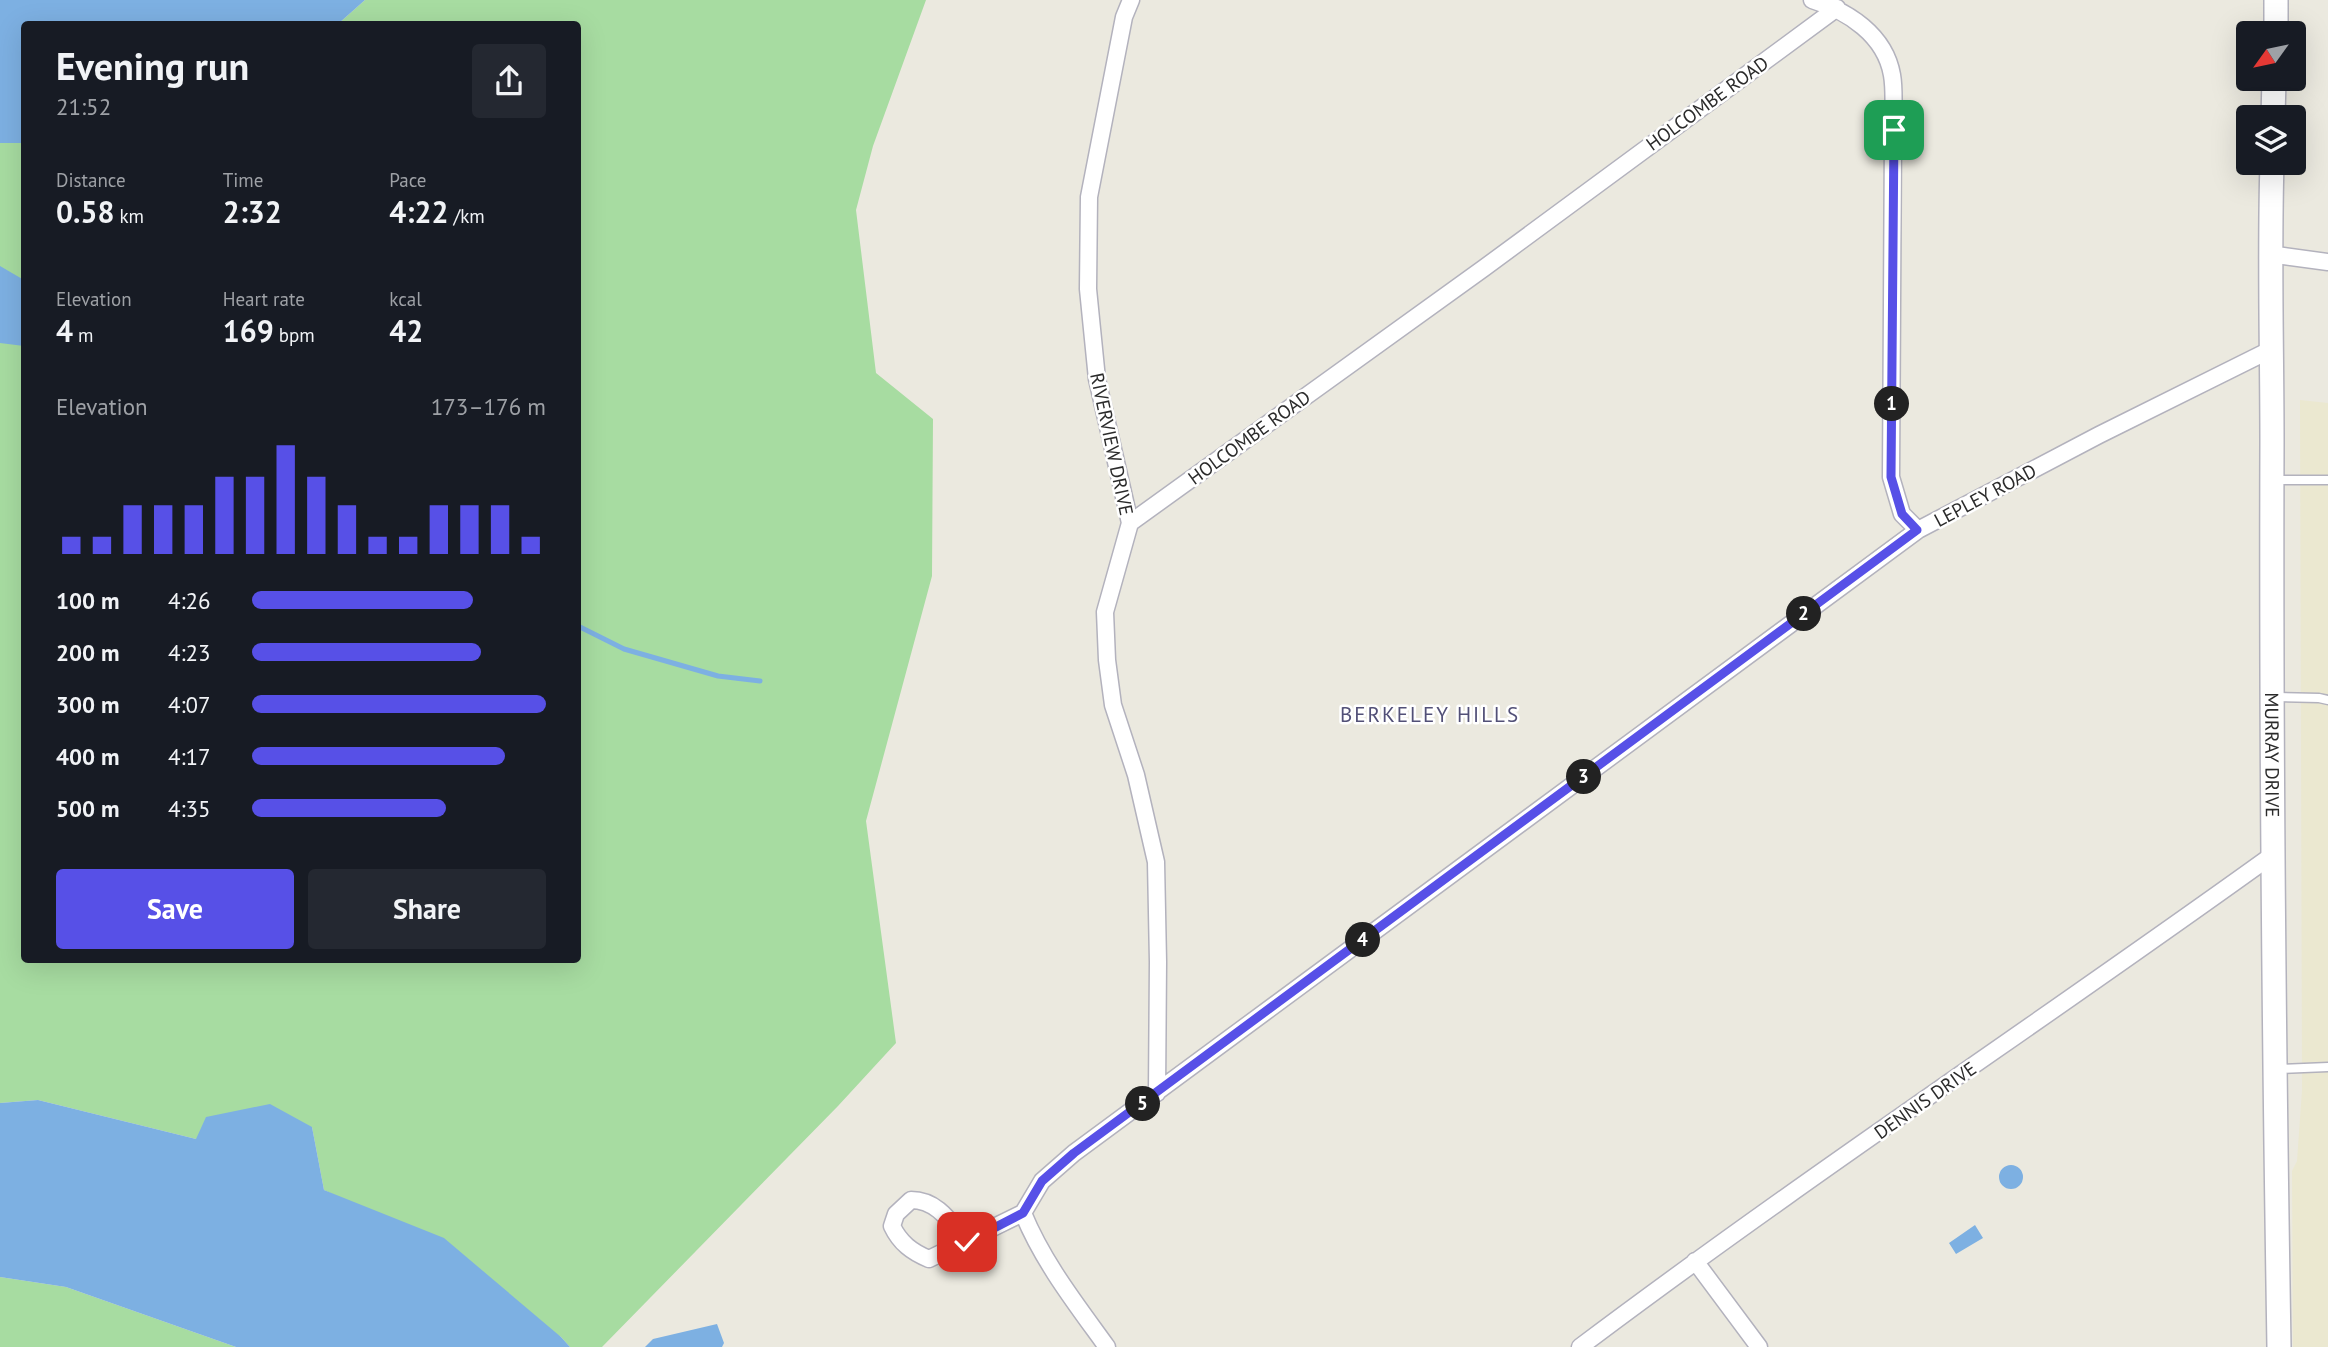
<!DOCTYPE html>
<meta charset="utf-8">
<style>
:root{--surface:#171b24;--page:#242831;--text:#f1f3f6;--muted:#9ea1a6;--accent:#5750e7}
body{margin:0;font-family:"PT Sans",sans-serif;background:var(--page);color:var(--text);height:100vh;display:flex;flex-direction:column;font-size:26px;white-space:nowrap}
*{box-sizing:border-box;margin:0}
p{font-size:23px;color:var(--muted)}
.icon{flex:none;width:38px;height:38px;fill:none;stroke:currentColor;stroke-width:2;stroke-linecap:round;stroke-linejoin:round}
.map{position:relative;flex:1;overflow:hidden}
.panel{position:absolute;left:21px;top:21px;width:560px;height:942px;display:flex;flex-direction:column;background:var(--surface);border-radius:7px;box-shadow:0 7px 28px #0002}
.panel>*{flex:none}
.needle{width:46px;rotate:237deg}
.tools{position:absolute;left:2236px;top:21px;display:grid;gap:14px}
.tools a{display:grid;place-items:center;width:70px;height:70px;border-radius:7px;background:var(--surface);box-shadow:0 7px 28px #0002;font-size:35px}
.pin{position:absolute;display:grid;place-items:center;width:60px;height:60px;color:#fff;margin:-30px;border-radius:14px;box-shadow:0 4px 10px #0006}
.km{position:absolute;width:35px;height:35px;margin:-18px;border-radius:50%;background:#222;color:#fff;font-size:19px;line-height:35px;text-align:center}
.round{display:grid;place-items:center;flex:none;width:74px;height:74px;border-radius:7px;background:var(--page)}
.overview{display:flex;align-items:center;justify-content:space-between;height:119px;padding:0 35px}
h1{font-size:38px;font-weight:600;line-height:52px}
.stats{display:grid;grid-template-columns:repeat(3,1fr);gap:10px;height:119px;padding:7px 35px}
.stats div{display:grid;align-content:center}
.stats b{font-size:30px;font-weight:600}
.stats small{font-size:19px;font-weight:400}
.stats p{font-size:19px}
.chart{height:196px;padding:14px 35px}
.chart p{display:flex;justify-content:space-between}
.chart svg{width:100%;height:126px;margin-top:7px;stroke:var(--accent);stroke-width:6}
.cta{display:flex;gap:14px;margin-top:auto;padding:14px 35px}
.cta a{flex:1;height:80px;border-radius:7px;background:var(--accent);color:#fff;font-size:28px;font-weight:600;line-height:80px;text-align:center}
.cta a+a{background:var(--page);color:var(--text)}
ul{padding:0 35px;list-style:none;font-size:23px}
li{display:grid;grid-template-columns:112px 84px 1fr;align-items:center;height:52px}
li i{height:18px;border-radius:9px;background:var(--accent)}
.map>svg:first-child{display:block}
.education{fill:#ebe8d0}
.green{fill:#a7dca1}
.water{fill:#7db0e2}
.lines{fill:none;stroke-linecap:round;stroke-linejoin:round}
.stream{stroke:#7db0e2;stroke-width:5}
.lane-casing{stroke:#b3b2bd;stroke-width:11}
.street-casing{stroke:#b3b2bd;stroke-width:19}
.secondary-casing{stroke:#b3b2bd;stroke-width:26}
.lane{stroke:#fff;stroke-width:8}
.street{stroke:#fff;stroke-width:16}
.secondary{stroke:#fff;stroke-width:23}
.route-casing{stroke:#fff;stroke-width:14}
.route{stroke:#5750e7;stroke-width:9}
.labels{text-anchor:middle;dominant-baseline:central;stroke-width:5;stroke-linejoin:round;paint-order:stroke}
.street-label{font-size:19px;fill:#2b2b2b;stroke:#fff}
.neighbourhood-label{font-size:21px;letter-spacing:2px;fill:#525077;stroke:#fff}
</style>
<div class="map">
<svg width="2328" height="1347" viewBox="0 0 2328 1347">
<rect width="100%" height="100%" fill="#ebe9df"/>
<path class="education" d="M2300,400L2328,403V1347H2293L2292,1171L2297,1161L2302,1090Z"/>
<path class="green" d="M365,0H926L873,146L856,210L876,373L933,419L932,576L866,821L896,1043L838,1106L602,1347H570L561,1337L349,1202L324,1190L312,1127L196,1139L38,1100L0,1103V143H24V959H578V24H338Z
M0,1277L66,1287L236,1347H0Z"/>
<path class="water" d="M0,0H365L338,24H24V143H0Z
M0,266L24,280V346L0,343Z
M38,1100L196,1139L206,1117L270,1104L312,1127L324,1190L444,1238L561,1337L570,1347H236L66,1287L0,1277V1103Z
M1999 1177a12 12 0 1 1 24 0a12 12 0 1 1-24 0Z
M1975,1225L1983,1238L1956,1254L1949,1243Z
M717,1324L724,1343L722,1347H645L653,1339Z"/>
<g class="lines">
<path class="stream" d="M578,626L624,649L718,676L760,681"/>
<defs>
<path id="lane" d="M2275,480H2328
M2275,697L2319,698L2328,700
M2278,1069L2328,1067"/>
<path id="street" d="M1131,0L1124,17L1089,197L1088,289L1097,379L1130,523L1105,612L1107,660L1113,705L1136,775L1156,862L1158,962L1157,1093
M1812,0C1848,11 1885,35 1892,75C1895,92 1893,112 1893,130L1891,477L1902,514L1918,530
M2269,254L2328,262
M1130,523L1484,268L1837,8
M1023,1213L1042,1181L1074,1153L1918,530L2099,435L2272,349
M1023,1213C1043,1262 1076,1304 1107,1347
M967,1242C951,1223 938,1200 911,1200L896,1214L892,1226C900,1243 912,1252 929,1259L1023,1213
M1695,1261L1759,1347
M1580,1347C1806,1177 2042,1021 2271,856"/>
<g id="secondary">
<path d="M2276,33V0"/>
<path d="M2273,117L2274,79"/>
<path id="s1" d="M2272,163C2269,256 2272,349 2272,442C2271,744 2274,1045 2279,1347"/>
</g>
</defs>
<use href="#lane" class="lane-casing"/>
<use href="#street" class="street-casing"/>
<use href="#secondary" class="secondary-casing"/>
<use href="#lane" class="lane"/>
<use href="#street" class="street"/>
<use href="#secondary" class="secondary"/>
</g>
<g class="lines">
<defs>
<path id="route" d="M967,1242L1023,1213L1042,1181L1074,1153L1917,530L1902,514L1891,477L1894,130"/>
</defs>
<use href="#route" class="route-casing"/>
<use href="#route" class="route"/>
</g>
<g class="labels">
<g class="street-label">
<text transform="translate(1707 103) rotate(-36)">HOLCOMBE ROAD</text>
<text transform="translate(1249 437) rotate(-36)">HOLCOMBE ROAD</text>
<text transform="translate(1112 444) rotate(78)">RIVERVIEW DRIVE</text>
<text transform="translate(1985 495) rotate(-28)">LEPLEY ROAD</text>
<text stroke="none"><textPath href="#s1" startOffset="592">MURRAY DRIVE</textPath></text>
<text transform="translate(1925 1100) rotate(-35)">DENNIS DRIVE</text>
</g>
<g class="neighbourhood-label">
<text x="1430" y="714">BERKELEY HILLS</text>
</g>
</g>
</svg>
<div class="tools">
<a><svg class="needle" viewBox="-14 -14 28 28"><path d="M0-13l5 13h-10z" fill="#e53935"/><path d="M0 13l5-13h-10z" fill="#9ea1a6"/></svg></a>
<a><svg class="icon" aria-label="layers" viewBox="0 0 24 24"><path d="M12 4l9 5-9 5-9-5zM3 14l9 5 9-5"/></svg></a>
</div>
<div class="pin" style="left:1894px;top:130px;background:#1e9e55"><svg class="icon" aria-label="arrive" viewBox="0 0 24 24"><path d="M6 21V4h12l-3 4 3 4H6"/></svg></div>
<div class="pin" style="left:967px;top:1242px;background:#d93025"><svg class="icon" aria-label="check" viewBox="0 0 24 24"><path d="M5 12l5 5 9-10"/></svg></div>
<b class="km" style="left:1892px;top:404px">1</b>
<b class="km" style="left:1804px;top:614px">2</b>
<b class="km" style="left:1584px;top:777px">3</b>
<b class="km" style="left:1363px;top:940px">4</b>
<b class="km" style="left:1143px;top:1104px">5</b>
<section class="panel">
<div class="overview"><div><h1>Evening run</h1><p>21:52</p></div><a class="round"><svg class="icon" aria-label="share" viewBox="0 0 24 24"><path d="M12 15V3M7 8l5-5 5 5M5 13v7h14v-7"/></svg></a></div>
<div class="stats">
<div><p>Distance</p><b>0.58<small> km</small></b></div>
<div><p>Time</p><b>2:32</b></div>
<div><p>Pace</p><b>4:22<small> /km</small></b></div>
</div>
<div class="stats">
<div><p>Elevation</p><b>4<small> m</small></b></div>
<div><p>Heart rate</p><b>169<small> bpm</small></b></div>
<div><p>kcal</p><b>42</b></div>
</div>
<div class="chart"><p><span>Elevation</span>173–176 m</p>
<svg viewBox="0 0 160 44" preserveAspectRatio="none"><path d="M5 44V38M15 44V38M25 44V27M35 44V27M45 44V27M55 44V17M65 44V17M75 44V6M85 44V17M95 44V27M105 44V38M115 44V38M125 44V27M135 44V27M145 44V27M155 44V38"/></svg>
</div>
<ul>
<li><b>100 m</b>4:26<i style="width:75%"></i></li>
<li><b>200 m</b>4:23<i style="width:78%"></i></li>
<li><b>300 m</b>4:07<i style="width:100%"></i></li>
<li><b>400 m</b>4:17<i style="width:86%"></i></li>
<li><b>500 m</b>4:35<i style="width:66%"></i></li>
</ul>
<div class="cta"><a>Save</a><a>Share</a></div>
</section>
</div>
